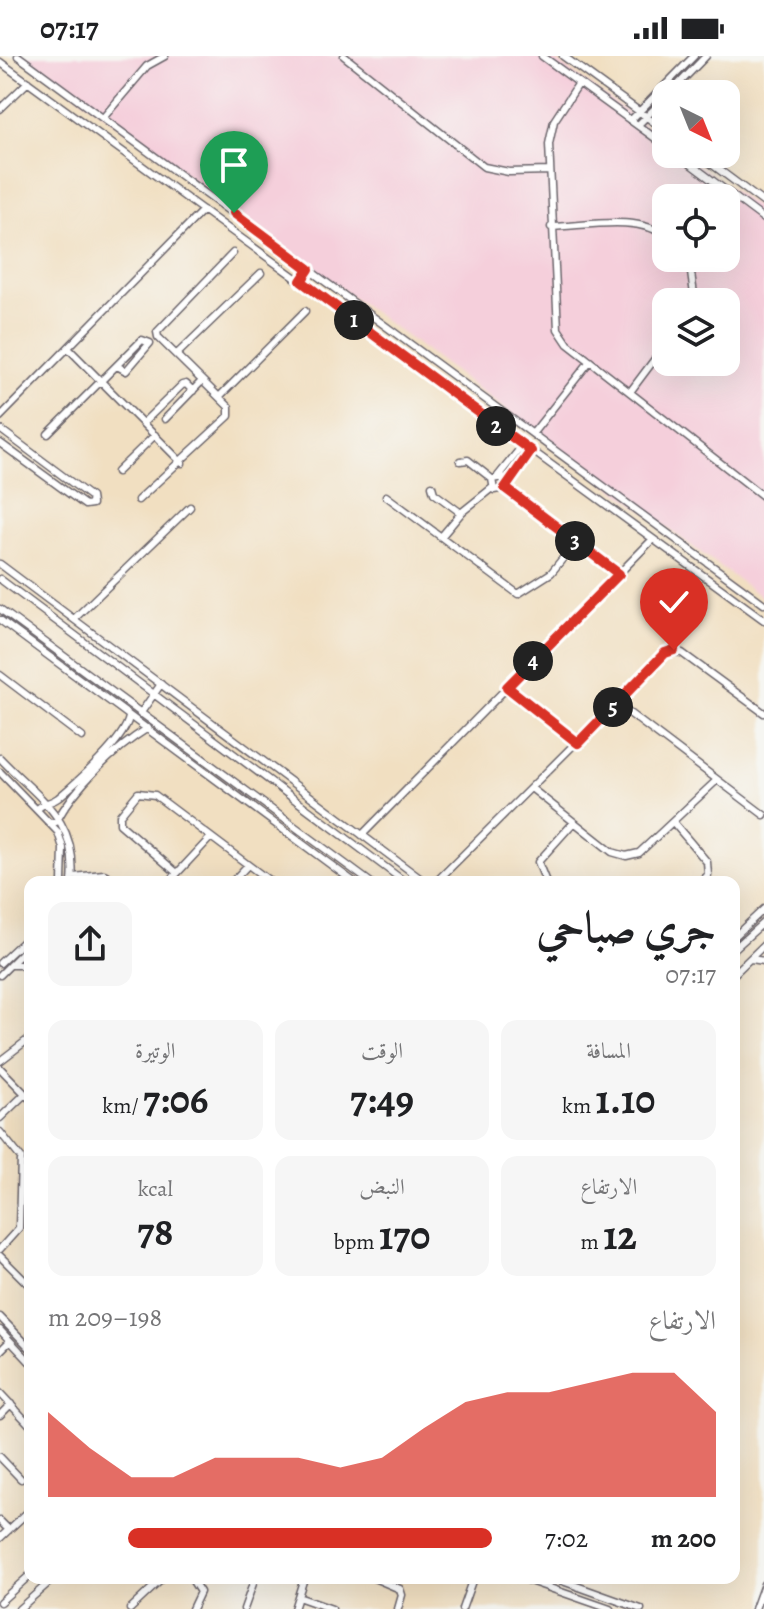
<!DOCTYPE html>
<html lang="ar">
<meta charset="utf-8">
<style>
:root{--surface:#fff;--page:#f6f6f6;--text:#202124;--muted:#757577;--accent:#d93025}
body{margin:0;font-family:Alegreya,Amiri,serif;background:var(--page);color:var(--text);direction:rtl;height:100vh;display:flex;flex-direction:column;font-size:30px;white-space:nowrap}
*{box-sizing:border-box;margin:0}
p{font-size:26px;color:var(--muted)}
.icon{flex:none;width:44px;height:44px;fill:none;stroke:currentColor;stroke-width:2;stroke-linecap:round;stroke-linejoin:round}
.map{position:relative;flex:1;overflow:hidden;direction:ltr}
.sheet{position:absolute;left:24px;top:820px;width:716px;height:708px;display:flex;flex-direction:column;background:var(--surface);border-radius:16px;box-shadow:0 8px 32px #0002;direction:rtl}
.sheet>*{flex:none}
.needle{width:52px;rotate:137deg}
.tools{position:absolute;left:652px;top:24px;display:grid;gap:16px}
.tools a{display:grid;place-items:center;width:88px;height:88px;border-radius:16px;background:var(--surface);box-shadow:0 8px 32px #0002;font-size:40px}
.pin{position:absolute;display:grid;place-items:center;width:68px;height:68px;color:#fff;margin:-82px -34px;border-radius:50% 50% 50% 0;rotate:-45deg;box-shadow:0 0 8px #0007}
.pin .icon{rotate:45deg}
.km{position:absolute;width:40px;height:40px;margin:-20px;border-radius:50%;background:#222;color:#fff;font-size:22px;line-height:40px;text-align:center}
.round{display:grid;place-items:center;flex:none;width:84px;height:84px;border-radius:16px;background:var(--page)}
.summary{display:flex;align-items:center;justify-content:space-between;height:136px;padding:0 24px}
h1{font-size:44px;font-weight:700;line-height:60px}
.figures{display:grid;grid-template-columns:repeat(3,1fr);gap:12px;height:136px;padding:8px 24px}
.figures div{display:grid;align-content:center;border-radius:16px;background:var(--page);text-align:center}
.figures b{font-size:40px;font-weight:700}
.figures small{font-size:22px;font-weight:400}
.figures p{font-size:22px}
.chart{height:224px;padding:16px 24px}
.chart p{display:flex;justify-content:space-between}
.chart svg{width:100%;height:144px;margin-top:8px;fill:var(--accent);opacity:.7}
ul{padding:0 24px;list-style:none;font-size:26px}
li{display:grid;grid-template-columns:128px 96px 1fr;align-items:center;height:60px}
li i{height:20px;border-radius:10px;background:var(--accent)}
.status{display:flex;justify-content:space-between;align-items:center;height:56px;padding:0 40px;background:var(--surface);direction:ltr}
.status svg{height:22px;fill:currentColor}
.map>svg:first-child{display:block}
.built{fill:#f5cfdb;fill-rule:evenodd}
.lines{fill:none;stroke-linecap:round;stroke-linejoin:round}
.minor-casing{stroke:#6a646a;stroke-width:9}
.minor{stroke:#fff;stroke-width:6}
.route-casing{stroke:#fff;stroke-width:16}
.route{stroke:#d93025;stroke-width:10}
</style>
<div class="status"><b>07:17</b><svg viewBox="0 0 49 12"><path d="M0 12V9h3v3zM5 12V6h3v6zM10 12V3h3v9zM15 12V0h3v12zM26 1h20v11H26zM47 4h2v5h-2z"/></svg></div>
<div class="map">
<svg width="764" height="1553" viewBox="0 0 764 1553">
<rect width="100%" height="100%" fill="#f6f6f2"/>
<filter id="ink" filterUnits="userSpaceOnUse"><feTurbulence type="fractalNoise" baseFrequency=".0125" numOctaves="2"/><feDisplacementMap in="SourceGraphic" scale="16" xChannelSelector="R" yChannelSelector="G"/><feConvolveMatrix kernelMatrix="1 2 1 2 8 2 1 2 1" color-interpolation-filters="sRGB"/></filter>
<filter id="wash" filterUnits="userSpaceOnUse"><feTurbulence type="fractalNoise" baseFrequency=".006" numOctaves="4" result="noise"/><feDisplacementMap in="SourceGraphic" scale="32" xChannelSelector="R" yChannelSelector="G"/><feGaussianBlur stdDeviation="1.8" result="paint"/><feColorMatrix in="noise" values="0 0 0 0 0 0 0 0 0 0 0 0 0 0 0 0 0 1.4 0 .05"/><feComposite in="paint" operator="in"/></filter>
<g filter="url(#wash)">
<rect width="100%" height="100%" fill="#f1dfc1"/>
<path class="built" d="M24,0H550L638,64L666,85V98H684L764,157V543ZM666,142H726V202H666ZM666,246H726V306H666Z"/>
</g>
<g filter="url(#ink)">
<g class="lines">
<defs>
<path id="minor" d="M18,0L764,548
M344,0L484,111L509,116L550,115
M542,0L666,90
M563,0L666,75
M0,6L764,564
M579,27L554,65L549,88L558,273L568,288L764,441
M669,38L706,0
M0,53L28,26
M103,62L147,10L165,0
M631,64L694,0
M638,69L666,41
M677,98L764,163
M698,98L764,147
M551,171C586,170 637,158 666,180
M689,202L695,246
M68,292L182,407
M176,299L261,217
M630,336L666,288
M219,341L305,255
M0,361L203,154
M165,363L202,325
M143,367L182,329L186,328L193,335
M0,373L91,441L92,448L85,449L0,387
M533,377L590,305
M48,378L142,284L150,287L126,315L117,310
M460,405L468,404L492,423L494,434L505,432L503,421L492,423
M117,416L155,379
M498,420L523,389
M506,427L531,395
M432,430L434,437L461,457
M505,432L619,518
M386,440L518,538L551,517L576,486
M138,444L229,360V351L158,281L157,276L233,197
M441,481L462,456L492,432
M0,508L425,826
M0,523L405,826
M0,553L370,826
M74,563L190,451
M0,564L354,826
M0,619L82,681
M507,631L578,687
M616,647L764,759
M140,658L161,628
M0,702C40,744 78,763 72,826
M0,716L58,776L63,792L62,826
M531,732L612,796L626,800L639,797L717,724
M37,754C42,746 50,748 58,742C77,726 125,684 129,661
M673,766L707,806L708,819L701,826
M50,767L56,766C75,731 114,693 148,672
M362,779L653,483
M177,817L120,768V759L138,737L155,739L271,826
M73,821L104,818L118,826
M169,826L211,781
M232,826L248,809
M436,826L668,595L682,597L764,657
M546,826L538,806L574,766
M734,881L764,853
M734,893L764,866
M751,903L764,905
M0,907L30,879
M10,909H20L30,915
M734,918L764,889
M0,919L30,889
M0,1005L30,982
M0,1012L30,1043
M0,1062L25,1038
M0,1076L21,1102L19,1172L0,1193
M0,1200L30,1230
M0,1261L30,1292
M0,1274L30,1306
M0,1295L10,1285
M0,1337L30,1369
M0,1359L11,1348
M0,1401L21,1423
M0,1465L9,1474
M0,1482L30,1454
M191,1522L200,1536L192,1553
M374,1522L400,1533L402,1539L398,1553
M521,1522L610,1553
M554,1522L641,1553
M298,1541L332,1553
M0,1546L30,1519
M19,1553L54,1522
M130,1553L163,1522
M244,1553L255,1522
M294,1553L304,1522
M462,1553L473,1522
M755,1553L764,1528"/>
</defs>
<use href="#minor" class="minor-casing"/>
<use href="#minor" class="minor"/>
</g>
</g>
<g class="lines" filter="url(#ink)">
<defs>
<path id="route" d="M234,157L309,213L301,225L531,395L505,432L619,518L507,631L578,687L665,597L674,594"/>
</defs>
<use href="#route" class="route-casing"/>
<use href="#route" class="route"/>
</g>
</svg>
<div class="tools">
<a><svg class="needle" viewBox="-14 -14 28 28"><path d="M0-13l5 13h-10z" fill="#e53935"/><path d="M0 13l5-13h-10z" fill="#757577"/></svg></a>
<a><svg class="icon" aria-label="locate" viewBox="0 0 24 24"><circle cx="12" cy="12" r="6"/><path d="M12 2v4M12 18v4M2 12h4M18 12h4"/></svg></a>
<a><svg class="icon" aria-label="layers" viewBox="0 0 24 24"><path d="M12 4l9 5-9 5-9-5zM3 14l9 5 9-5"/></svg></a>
</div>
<div class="pin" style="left:234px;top:157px;background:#1e9e55"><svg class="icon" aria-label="arrive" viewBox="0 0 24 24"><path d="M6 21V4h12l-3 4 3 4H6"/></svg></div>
<div class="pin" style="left:674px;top:594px;background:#d93025"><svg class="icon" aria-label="check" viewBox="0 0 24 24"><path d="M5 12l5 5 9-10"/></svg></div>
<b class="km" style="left:354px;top:264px">1</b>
<b class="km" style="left:496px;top:370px">2</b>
<b class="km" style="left:575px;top:485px">3</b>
<b class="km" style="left:533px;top:605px">4</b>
<b class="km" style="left:613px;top:651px">5</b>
<section class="sheet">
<div class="summary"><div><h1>جري صباحي</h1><p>07:17</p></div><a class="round"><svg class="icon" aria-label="share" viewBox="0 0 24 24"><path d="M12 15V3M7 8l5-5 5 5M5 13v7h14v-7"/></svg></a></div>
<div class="figures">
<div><p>المسافة</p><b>1.10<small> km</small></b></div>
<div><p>الوقت</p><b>7:49</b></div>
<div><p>الوتيرة</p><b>7:06<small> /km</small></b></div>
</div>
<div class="figures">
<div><p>الارتفاع</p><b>12<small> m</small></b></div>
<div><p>النبض</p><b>170<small> bpm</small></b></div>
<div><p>kcal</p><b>78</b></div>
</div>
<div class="chart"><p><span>الارتفاع</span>198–209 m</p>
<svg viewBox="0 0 160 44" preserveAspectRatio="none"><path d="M0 44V18L10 29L20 38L30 38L40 32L50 32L60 32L70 35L80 32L90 23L100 15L110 12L120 12L130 9L140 6L150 6L160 18V44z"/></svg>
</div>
<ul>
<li><b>200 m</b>7:02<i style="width:82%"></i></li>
</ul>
</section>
</div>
